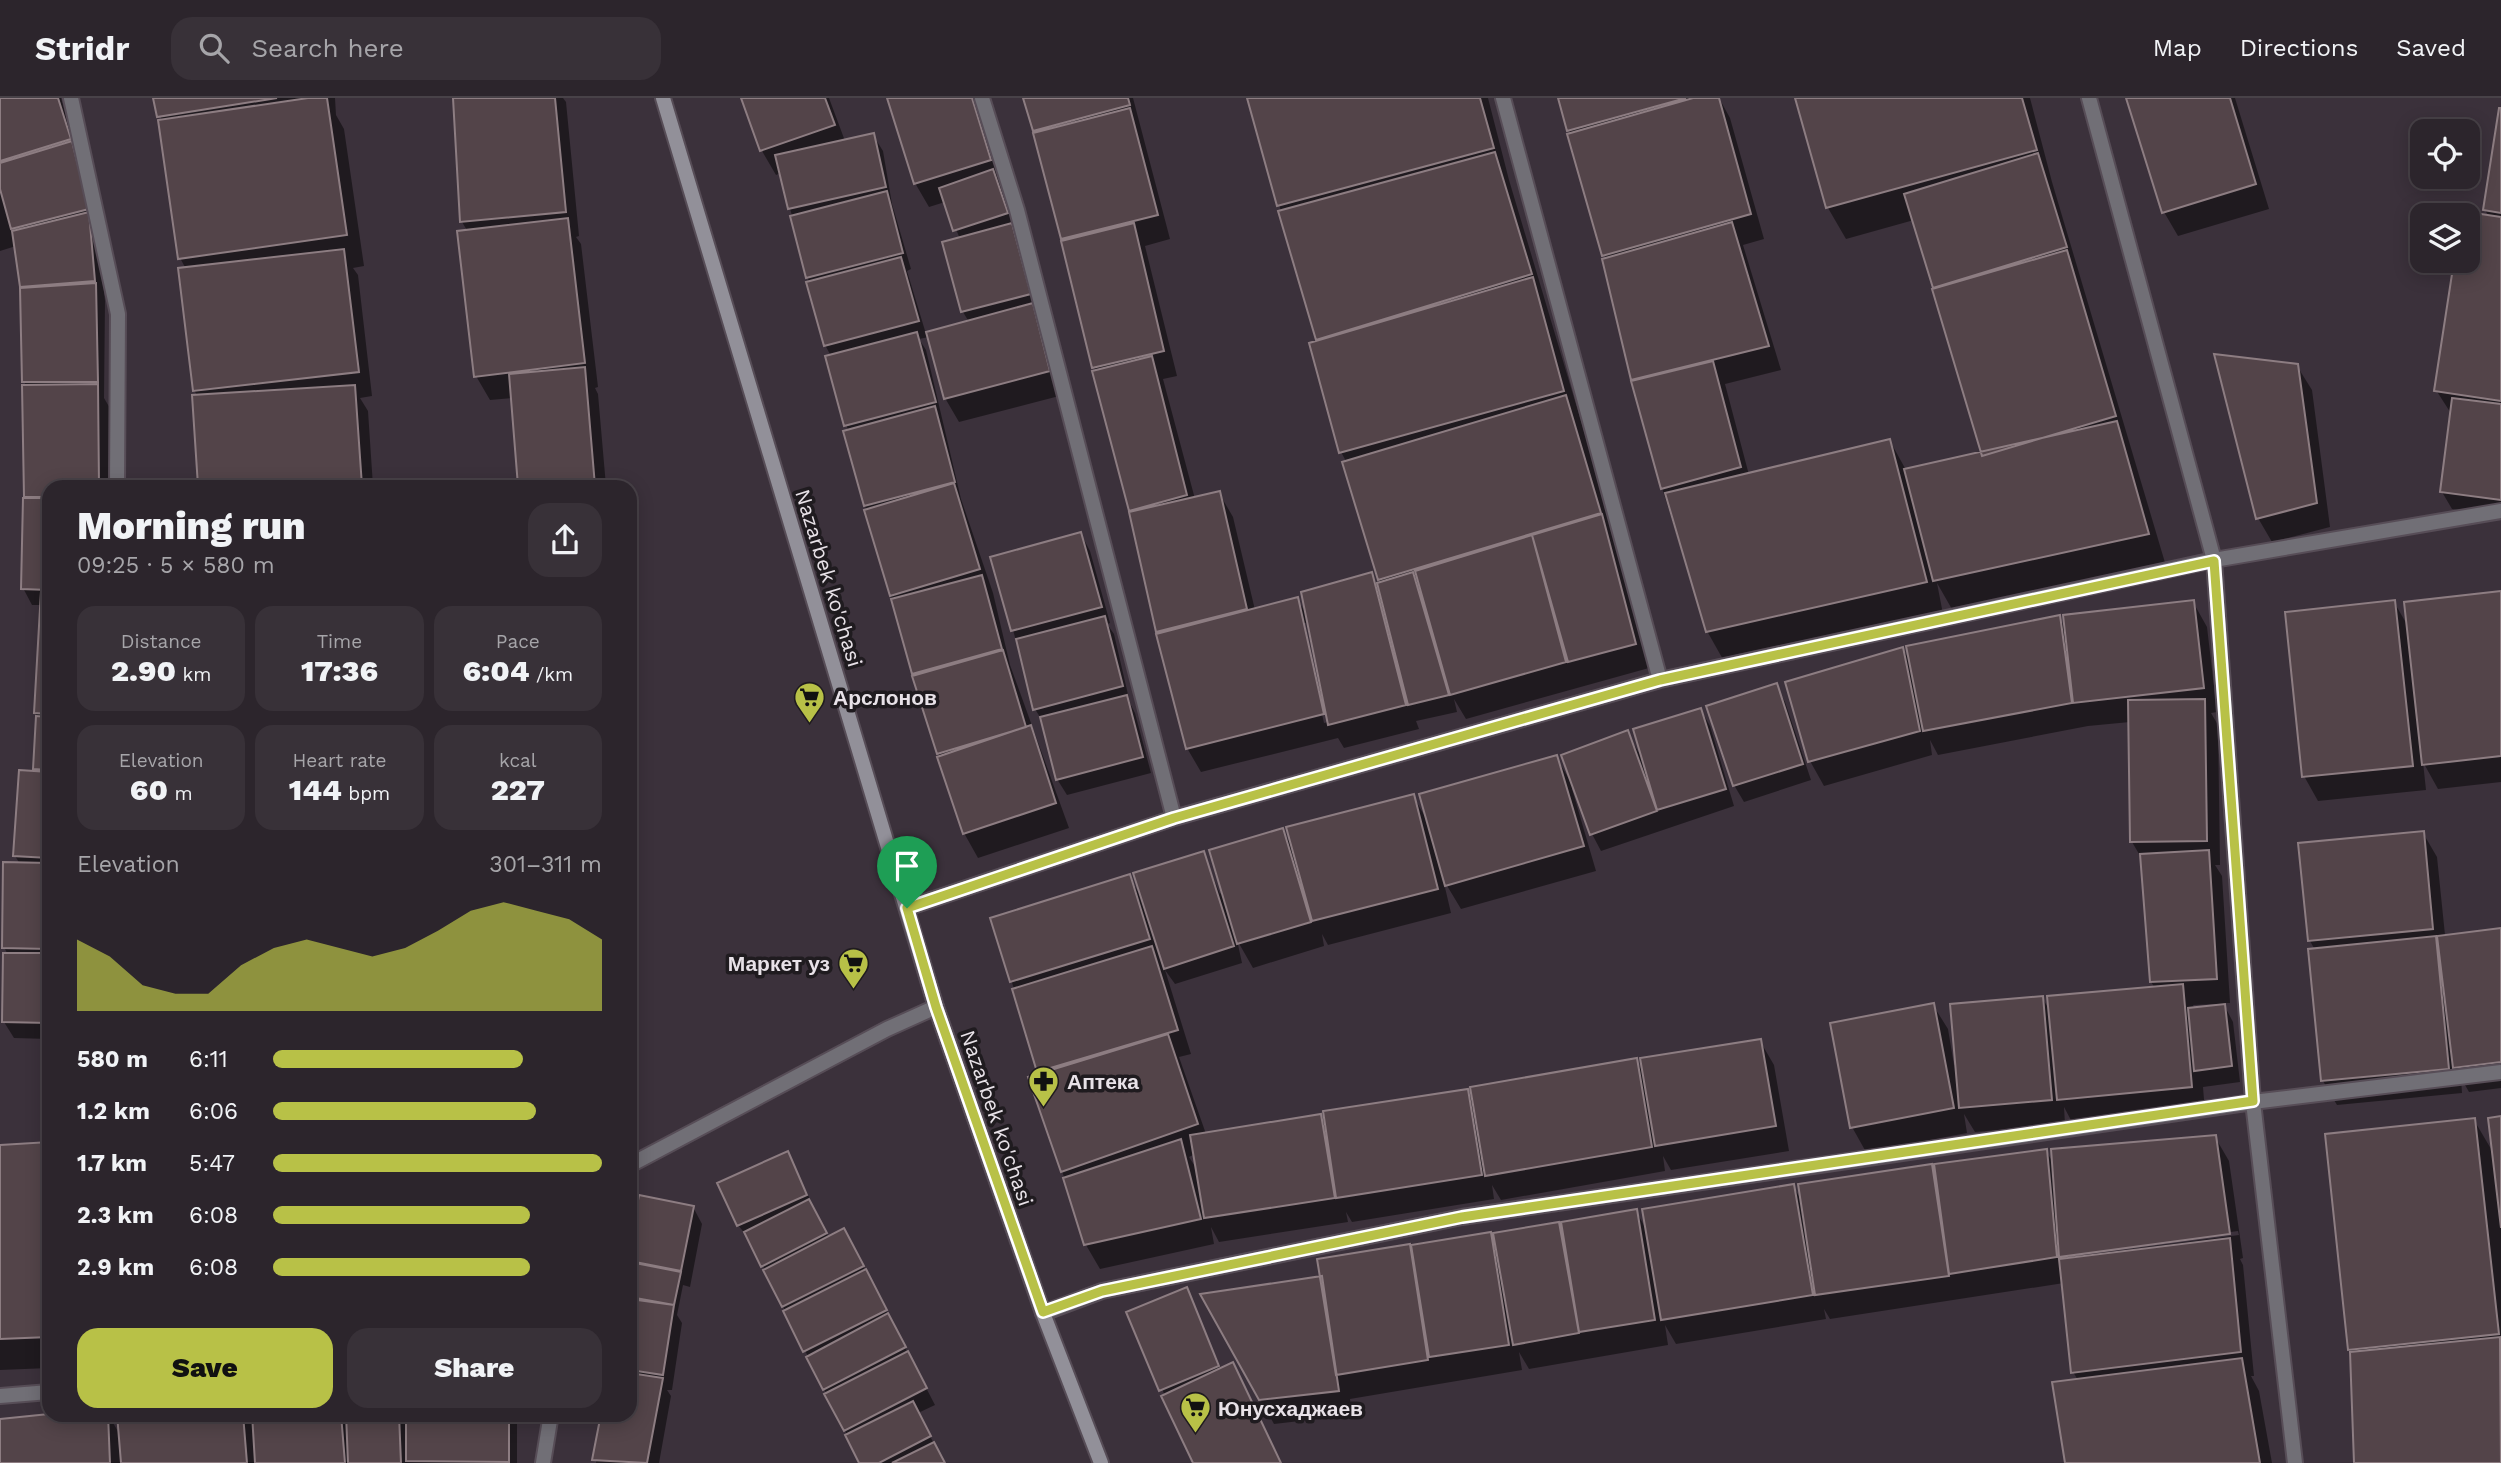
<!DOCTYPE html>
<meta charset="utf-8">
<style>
:root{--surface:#2c252c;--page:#383138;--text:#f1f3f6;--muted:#a6a5a9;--line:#484248;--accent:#b8c147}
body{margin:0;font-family:"Work Sans",sans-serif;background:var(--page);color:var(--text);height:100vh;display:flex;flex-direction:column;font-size:26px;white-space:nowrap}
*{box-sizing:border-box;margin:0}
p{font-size:23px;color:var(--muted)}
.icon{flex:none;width:38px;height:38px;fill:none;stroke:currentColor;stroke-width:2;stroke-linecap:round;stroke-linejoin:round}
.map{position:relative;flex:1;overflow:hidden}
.details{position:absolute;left:42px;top:382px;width:595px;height:942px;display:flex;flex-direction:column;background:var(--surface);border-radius:21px;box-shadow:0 4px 18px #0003,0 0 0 2px var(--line)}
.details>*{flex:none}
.fabs{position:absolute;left:2410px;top:21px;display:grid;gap:14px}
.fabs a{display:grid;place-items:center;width:70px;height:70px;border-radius:14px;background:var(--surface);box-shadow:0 4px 18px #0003,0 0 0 2px var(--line);font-size:35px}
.pin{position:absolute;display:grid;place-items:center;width:60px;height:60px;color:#fff;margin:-72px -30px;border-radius:50% 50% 50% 0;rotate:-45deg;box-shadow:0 0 7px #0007}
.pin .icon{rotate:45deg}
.round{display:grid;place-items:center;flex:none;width:74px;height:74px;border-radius:21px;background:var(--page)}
.head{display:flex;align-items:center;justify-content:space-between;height:119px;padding:0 35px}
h1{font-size:38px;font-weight:800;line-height:52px}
.figures{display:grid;grid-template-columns:repeat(3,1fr);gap:10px;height:119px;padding:7px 35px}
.figures div{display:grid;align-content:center;border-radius:18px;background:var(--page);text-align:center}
.figures b{font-size:30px;font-weight:800}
.figures small{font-size:19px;font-weight:400}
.figures p{font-size:19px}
.chart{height:196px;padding:14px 35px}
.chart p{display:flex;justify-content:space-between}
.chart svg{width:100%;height:126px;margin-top:7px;fill:var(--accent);opacity:.7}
.primary-button{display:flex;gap:14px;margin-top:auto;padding:14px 35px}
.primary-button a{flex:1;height:80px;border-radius:21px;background:var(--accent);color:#111;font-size:28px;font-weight:800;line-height:80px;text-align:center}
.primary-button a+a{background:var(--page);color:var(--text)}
ul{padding:0 35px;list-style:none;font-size:23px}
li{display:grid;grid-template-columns:112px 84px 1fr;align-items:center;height:52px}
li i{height:18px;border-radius:9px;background:var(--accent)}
header{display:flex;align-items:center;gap:42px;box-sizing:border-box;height:98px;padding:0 35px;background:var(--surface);border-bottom:2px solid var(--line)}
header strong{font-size:33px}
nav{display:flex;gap:38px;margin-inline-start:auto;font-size:24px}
.search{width:490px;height:63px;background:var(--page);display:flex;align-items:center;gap:18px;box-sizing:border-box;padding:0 24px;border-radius:21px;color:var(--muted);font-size:26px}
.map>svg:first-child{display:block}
.shadow{fill:#0007;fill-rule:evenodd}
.building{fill:#534449;stroke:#8d7d82;stroke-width:2}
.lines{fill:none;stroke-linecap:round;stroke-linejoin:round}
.street-casing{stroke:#574d57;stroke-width:18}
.secondary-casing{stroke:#574d57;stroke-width:18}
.street{stroke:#716f76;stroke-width:14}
.secondary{stroke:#929099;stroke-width:14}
.route-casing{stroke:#fff;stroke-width:14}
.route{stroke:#b8c147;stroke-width:9}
.labels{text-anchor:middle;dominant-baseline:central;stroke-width:7;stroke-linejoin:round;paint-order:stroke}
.street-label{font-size:21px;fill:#e8e2e8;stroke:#1f1b1f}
.poi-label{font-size:21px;font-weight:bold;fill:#e8e2e8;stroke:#1f1b1f;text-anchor:start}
</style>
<header>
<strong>Stridr</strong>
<div class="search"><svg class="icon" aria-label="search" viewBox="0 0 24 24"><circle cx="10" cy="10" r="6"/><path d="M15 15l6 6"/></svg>Search here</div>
<nav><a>Map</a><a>Directions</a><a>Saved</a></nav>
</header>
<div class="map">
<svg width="2501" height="1365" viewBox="0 0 2501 1365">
<rect width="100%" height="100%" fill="#3b313b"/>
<path class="shadow" d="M0,0H61L98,133L105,203L104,300L111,312L112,388H49V941L14,940L4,924L8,857L4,849L20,766L15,758L38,675L36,615L42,507H32L23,490L27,402L24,289H27L24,284L22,190L16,148L0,153Z
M155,0H335L336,17L344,31L364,168L353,170L358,177L372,298L360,300L368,313L373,388H200L194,299H198L194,292L186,171L180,160L162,23Z
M455,0H563L566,4L579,138L576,139L581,146L598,289L595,290L598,296L606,388H520L512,300L490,302L476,278L468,134L462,124Z
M743,0H829L845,43L873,37L883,53L892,106L911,171L907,173L926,236L969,224L963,214L944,145L960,141L945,104L929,109L915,85L889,0H977L1004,87L1001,88L1020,143L1039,212L1036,213L1046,232L1063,297L959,324L945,300L929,239L919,241L926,252L961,401L993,495L1010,567L1069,730L978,760L964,735L913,575L865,408L831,258L825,247L781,75L776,77L762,53Z
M1025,0H1133L1170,141L1145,148L1177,278L1163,281L1195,401L1219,395L1233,419L1255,512L1297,501L1307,517L1371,476L1377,487L1381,486L1344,365H1347L1341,354L1319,244L1248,0H1488L1509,82L1618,447L1649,570L1466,621L1454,601L1457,614L1416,623L1419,631L1344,650L1338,640L1201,674L1187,650L1037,36ZM1302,525H1306L1328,624L1324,625Z
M1560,0H1719L1730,20L1764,141L1743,147L1781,272L1725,286L1749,377L1890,343L1906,372L1983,355L1914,122L1846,141L1828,110L1797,0H2030L2052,84L2166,468L1953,513L1937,485L1943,516L1725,565L1707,533L1662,390L1606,161Z
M2128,0H2235L2269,111L2178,138L2164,114Z
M2501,12V417L2452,411L2442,394L2452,317L2436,292L2455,163H2468V117H2462L2463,115L2489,119L2485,112Z
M2297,268L2312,292L2330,429L2272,444L2258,420Z
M1081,436L1090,453L1110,525L1107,526L1114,536L1130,605L1135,615L1151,675L1067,697L1057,681L1043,624L1035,611L993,460Z
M2501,495V684L2438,691L2423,664L2426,692L2318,703L2304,678L2394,504L2409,530Z
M2193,504L2207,529L2217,614L2211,615L2218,627L2220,767H2215L2222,778L2230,905H2223L2233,924L2240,984L2203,989L2205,1014L2073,1026L2064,1009L2065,1026L1975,1034L1964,1016L1967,1035L1866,1054L1852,1029L1933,907L1948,931L1954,967L2042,900L2051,914L2155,890L2151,884L2142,761L2132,744L2130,624L2088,628L1938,657L1930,642L1932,657L1824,688L1810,663L1903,551L1910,563L2059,519L2066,532ZM2218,906L2219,908L2195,911L2193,907Z
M1776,587L1785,604L1811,682L1744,704L1734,687Z
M1701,612L1710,628L1734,708L1601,753L1592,736L1575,690L1572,691L1596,773L1461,811L1443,781L1451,815L1328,847L1322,836L1324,848L1253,870L1237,842L1242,865L1175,886L1165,872L1191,956L1179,959L1206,1036L1320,1018L1327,1029L1467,993L1474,1005L1636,962L1644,976L1760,943L1774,967L1789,1053L1671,1072L1663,1058L1665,1073L1501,1102L1492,1087L1494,1101L1352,1124L1346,1114L1348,1124L1219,1144L1211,1129L1214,1146L1100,1171L1086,1147L1062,1073L1041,977L992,821L1129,778L1141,799L1203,755L1220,796L1282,732L1292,748L1413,698L1427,722L1556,659L1572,686L1627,635L1641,658ZM1195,1056L1198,1073L1189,1059Z
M2423,735L2437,759L2445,837L2501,831V990L2469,994L2461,980L2462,995L2337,1007L2323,983L2315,852L2310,843L2300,746Z
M2501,1020V1365H2356L2349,1251L2474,1022L2494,1056Z
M2215,1039L2229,1063L2243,1160L2240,1161L2243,1167L2254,1278H2251L2259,1293L2272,1365H2067L2078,1282L2073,1274L2064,1185L1830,1221L1824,1211L1826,1221L1676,1246L1665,1227L1668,1247L1529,1271L1519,1254L1522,1272L1350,1301L1352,1317L1274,1326L1260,1301L1322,1180L1409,1148L1415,1158L1490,1136L1496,1147L1558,1125L1565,1137L1636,1113L1646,1131L1793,1088L1803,1105L1931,1068L1936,1076L2046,1053L2054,1066ZM2238,1133L2239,1137L2070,1159V1156Z
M49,1045V1270L0,1272V1049Z
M788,1056L829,1140L853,1149L935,1307L918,1315L944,1365H861L750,1142L738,1127Z
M693,1109L702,1126L690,1189L683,1187L677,1217L682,1225L672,1292H667L671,1298L659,1365H596L603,1316H630V1154Z
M1186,1191L1222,1272L1232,1267L1282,1365H1195L1128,1215Z
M66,1316H108L120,1337L119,1316H249L254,1325L253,1316H517V1365H0V1322Z"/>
<path class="building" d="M0,0H58L71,41L0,63Z
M153,0H277L157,19Z
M308,0H327L347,137L178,161L158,22Z
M453,0H555L566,114L460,124Z
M741,0H825L835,27L760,53Z
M887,0H972L991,62L914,86Z
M1023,0H1128L1130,7L1033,33Z
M1247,0H1480L1494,50L1277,108Z
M1558,0H1686L1567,33Z
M1693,0H1719L1751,116L1602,158L1567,36Z
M1795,0H2022L2037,52L1826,110Z
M2126,0H2230L2256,86L2162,115Z
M1130,10L1158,117L1061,141L1033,35Z
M2499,10H2501V115L2483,112Z
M874,35L886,89L788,111L775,57Z
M72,43L89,111L11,131L0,91V65Z
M1495,54L1532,176L1316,242L1278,113Z
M2038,55L2067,149L1933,190L1904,96Z
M993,71L1008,115L953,133L939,90Z
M887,93L903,155L806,180L790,118Z
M2461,113L2501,119V303L2434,293L2454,163H2468V117H2461Z
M89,114L95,183L20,189L12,133Z
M568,120L585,265L474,279L457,133Z
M1732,124L1769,248L1631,282L1602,161Z
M1012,125L1031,196L961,214L942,144Z
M1134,125L1164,253L1092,270L1061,143Z
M344,151L359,274L193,293L178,170Z
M2067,152L2116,318L1982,358L1932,191Z
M901,159L919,223L824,248L806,184Z
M1533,179L1564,293L1339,355L1309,245Z
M96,185L98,284H22L20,190Z
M1033,205L1050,273L944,301L926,234Z
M917,234L936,304L844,328L825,258Z
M2214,256L2298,266L2317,405L2256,421Z
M1152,258L1187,397L1129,413L1092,273Z
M1713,263L1741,369L1661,391L1631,283Z
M585,269L595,388H518L509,276Z
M98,286L99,388H49V399H24L22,287Z
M355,287L362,388H198L192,297Z
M1566,297L1601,415L1378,482L1342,364Z
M2452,300L2501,306V402L2440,394Z
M935,308L955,384L864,408L843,333Z
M2117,323L2149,436L1933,483L1904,371Z
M1890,341L1927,484L1706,534L1665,395Z
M954,385L980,471L890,498L864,412Z
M1220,393L1247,511L1156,534L1129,414Z
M23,400H49V492L21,491Z
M1602,416L1636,546L1568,564L1532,437Z
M1081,434L1102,509L1011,533L990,459Z
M1532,437L1566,564L1450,597L1415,473Z
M1372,474L1406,607L1328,627L1301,494Z
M1413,474L1449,597L1408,607L1377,485Z
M982,477L1002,551L912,576L891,501Z
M41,493L49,494V616L34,615Z
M2501,493V658L2422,667L2404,504Z
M1298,499L1324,616L1186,651L1156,536Z
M2194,502L2204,590L2073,605L2063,517Z
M2395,502L2413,668L2302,679L2285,514Z
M2060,517L2072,605L1923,633L1906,548Z
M1105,518L1123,588L1033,612L1016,541Z
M1903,549L1920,633L1808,664L1785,584Z
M1003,552L1026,629L937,656L912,578Z
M1777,585L1803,666L1733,688L1706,608Z
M1127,597L1143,659L1056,682L1040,619Z
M2205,601L2207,743L2130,744L2128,602Z
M1701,610L1726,691L1657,712L1633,631Z
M36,618L49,619V672L33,671Z
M1031,627L1056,705L963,736L937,659Z
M1628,632L1657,713L1590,737L1561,657Z
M1557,657L1584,748L1445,788L1419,696Z
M19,672L49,674V760L13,758Z
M1414,696L1438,791L1312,823L1286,729Z
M1283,730L1311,824L1237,846L1209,752Z
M2424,733L2433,831L2308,843L2298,745Z
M2209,752L2217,881L2150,884L2140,756Z
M1204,753L1234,848L1164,871L1133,775Z
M3,764L49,765V851L2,850Z
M1130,776L1150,841L1010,884L990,820Z
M2501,830V964L2453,970L2437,838Z
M2436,838L2449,971L2321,983L2308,851Z
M1152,848L1178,932L1037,974L1012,891Z
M3,855H49V925L2,924Z
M2183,886L2192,989L2057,1002L2047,898Z
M2043,898L2052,1002L1959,1010L1950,906Z
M1934,905L1954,1010L1850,1030L1830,925Z
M2225,906L2232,968L2194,973L2188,910Z
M1168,936L1198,1026L1061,1074L1028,979Z
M1761,941L1776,1028L1655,1048L1640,960Z
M1637,960L1652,1049L1485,1078L1470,989Z
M1468,991L1482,1077L1336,1100L1323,1013Z
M1321,1016L1335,1100L1204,1120L1190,1037Z
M2501,1018V1130L2488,1020Z
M2475,1020L2499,1236L2348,1252L2325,1036Z
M2216,1037L2230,1136L2059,1159L2051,1051Z
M1181,1041L1201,1121L1084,1147L1063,1080Z
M49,1044V1239L0,1241V1047Z
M2047,1051L2057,1159L1949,1176L1934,1066Z
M788,1053L807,1097L737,1128L717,1085Z
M1932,1066L1949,1178L1815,1197L1798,1086Z
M1794,1086L1813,1197L1661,1222L1642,1111Z
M639,1097L694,1108L681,1173L630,1163V1145Z
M809,1101L827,1135L761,1169L744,1134Z
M1637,1111L1655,1222L1579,1234L1561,1124Z
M1559,1124L1579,1235L1513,1247L1493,1135Z
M844,1130L864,1168L782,1209L763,1172Z
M1491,1134L1509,1247L1429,1259L1411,1147Z
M2230,1140L2241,1254L2071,1275L2059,1161Z
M1410,1146L1428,1262L1336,1277L1317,1161Z
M630,1164L681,1174L674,1207L630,1199Z
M866,1171L887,1212L803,1254L783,1213Z
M1322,1178L1339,1293L1259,1302L1200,1196Z
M1187,1189L1219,1268L1159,1293L1126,1214Z
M630,1201L674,1207L663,1277L630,1272Z
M888,1215L906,1249L823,1292L806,1259Z
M2500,1239L2501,1365H2354L2350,1254Z
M908,1253L927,1290L844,1333L824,1296Z
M2242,1260L2260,1365H2065L2052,1284Z
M1233,1264L1281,1365H1193L1161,1298Z
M630,1275L663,1280L647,1365L592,1362L601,1316H630Z
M913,1303L931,1338L879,1365H859L845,1337Z
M49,1316H108L110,1365H0V1321Z
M117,1316H243L247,1365H121Z
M252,1316H341L345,1365H255Z
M346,1316H399L401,1365H348Z
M406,1316H509V1364L406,1363Z
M934,1344L945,1365H892Z"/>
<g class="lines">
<defs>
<path id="street" d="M71,0L118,216L117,388
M982,0L1017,112L1174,720
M1503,0L1660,582
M2089,0L2214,462L2253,1004L2295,1365
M907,810L1174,720L1660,582L2214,462L2501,413
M630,1067L887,931L936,909
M1043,1215L1102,1193L1462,1119L2253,1004L2501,974
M0,1298L49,1294
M543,1365L551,1316"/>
<path id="secondary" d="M663,0L936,909L1043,1215L1101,1365"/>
</defs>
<use href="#street" class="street-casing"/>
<use href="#secondary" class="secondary-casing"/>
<use href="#street" class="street"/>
<use href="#secondary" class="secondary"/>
</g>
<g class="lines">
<defs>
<path id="route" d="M2214,463L2253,1003L1462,1119L1102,1193L1043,1214L936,909L907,810L1174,720L1660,582Z"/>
</defs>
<use href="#route" class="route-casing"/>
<use href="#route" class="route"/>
</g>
<defs>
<symbol id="supermarket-pin" viewBox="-11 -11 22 30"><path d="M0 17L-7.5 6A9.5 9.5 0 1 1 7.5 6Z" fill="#b8c147" stroke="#1f1b1f"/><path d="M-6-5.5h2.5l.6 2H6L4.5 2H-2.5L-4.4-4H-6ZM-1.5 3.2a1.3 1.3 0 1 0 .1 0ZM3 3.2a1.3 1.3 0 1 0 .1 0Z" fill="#111"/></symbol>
<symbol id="pharmacy-pin" viewBox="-11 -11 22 30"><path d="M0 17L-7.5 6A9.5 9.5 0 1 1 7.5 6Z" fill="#b8c147" stroke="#1f1b1f"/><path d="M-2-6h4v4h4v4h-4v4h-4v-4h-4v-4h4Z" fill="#111"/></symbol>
</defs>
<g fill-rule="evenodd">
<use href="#supermarket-pin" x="792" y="582" width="35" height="47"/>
<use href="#supermarket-pin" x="836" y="848" width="35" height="47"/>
<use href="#pharmacy-pin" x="1026" y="966" width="35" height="47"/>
<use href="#supermarket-pin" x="1178" y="1292" width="35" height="47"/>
</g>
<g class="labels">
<g class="street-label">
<text transform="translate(829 480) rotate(73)">Nazarbek ko'chasi</text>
<text transform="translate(997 1020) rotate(71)">Nazarbek ko'chasi</text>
</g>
<g class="poi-label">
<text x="833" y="599">Арслонов</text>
<text x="830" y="865" text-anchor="end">Маркет уз</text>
<text x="1067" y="983">Аптека</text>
<text x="1218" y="1310">Юнусхаджаев</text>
</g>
</g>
</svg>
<div class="fabs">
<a><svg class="icon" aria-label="locate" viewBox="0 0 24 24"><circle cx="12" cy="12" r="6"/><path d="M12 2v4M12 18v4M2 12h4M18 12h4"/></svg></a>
<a><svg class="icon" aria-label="layers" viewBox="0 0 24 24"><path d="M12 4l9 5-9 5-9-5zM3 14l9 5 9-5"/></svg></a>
</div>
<div class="pin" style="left:907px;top:810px;background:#1e9e55"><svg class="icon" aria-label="arrive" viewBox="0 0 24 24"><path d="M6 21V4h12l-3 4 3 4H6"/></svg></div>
<section class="details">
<div class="head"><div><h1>Morning run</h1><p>09:25 · 5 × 580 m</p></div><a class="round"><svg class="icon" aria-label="share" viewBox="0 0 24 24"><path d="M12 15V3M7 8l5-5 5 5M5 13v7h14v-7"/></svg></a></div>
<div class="figures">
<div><p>Distance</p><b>2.90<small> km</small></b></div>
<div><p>Time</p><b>17:36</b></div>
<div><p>Pace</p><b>6:04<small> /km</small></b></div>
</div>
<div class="figures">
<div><p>Elevation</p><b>60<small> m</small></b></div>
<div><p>Heart rate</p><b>144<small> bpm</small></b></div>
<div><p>kcal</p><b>227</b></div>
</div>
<div class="chart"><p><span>Elevation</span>301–311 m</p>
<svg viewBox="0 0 160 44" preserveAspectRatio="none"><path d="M0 44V19L10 25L20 35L30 38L40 38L50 28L60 22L70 19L80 22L90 25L100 22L110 16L120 9L130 6L140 9L150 12L160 19V44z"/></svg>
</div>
<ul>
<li><b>580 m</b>6:11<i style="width:76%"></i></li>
<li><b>1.2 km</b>6:06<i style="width:80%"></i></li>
<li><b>1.7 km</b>5:47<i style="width:100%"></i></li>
<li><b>2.3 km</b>6:08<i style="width:78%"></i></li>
<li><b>2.9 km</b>6:08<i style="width:78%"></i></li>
</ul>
<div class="primary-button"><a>Save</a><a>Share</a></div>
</section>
</div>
